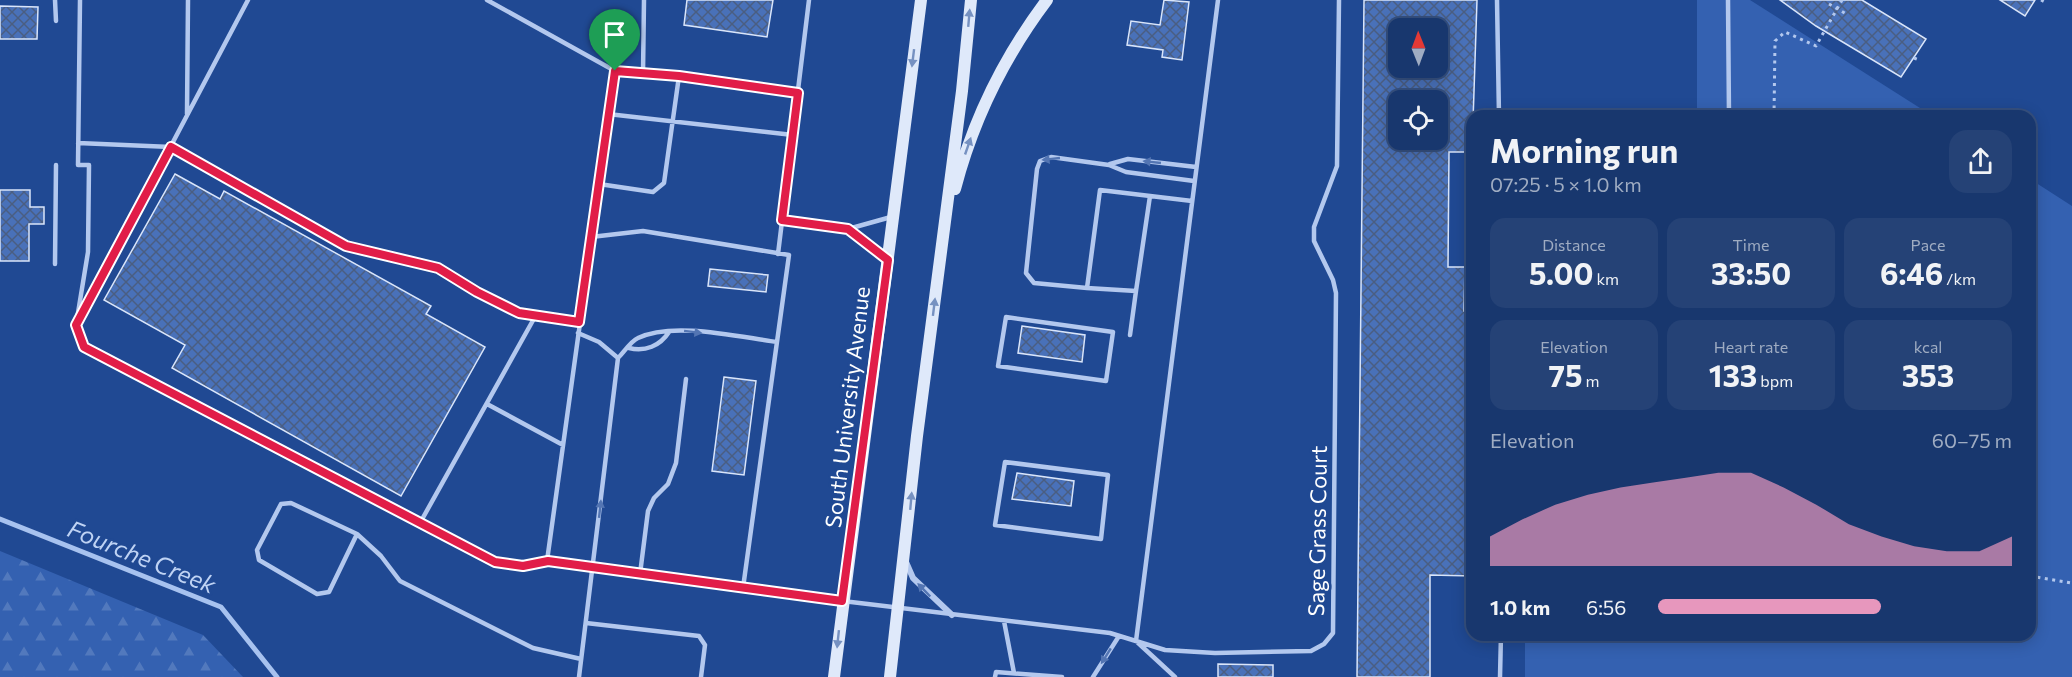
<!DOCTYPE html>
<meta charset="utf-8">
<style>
:root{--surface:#18376e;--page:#254276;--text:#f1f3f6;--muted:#9facc2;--line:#365181;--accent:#e797bd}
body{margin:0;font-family:Commissioner,sans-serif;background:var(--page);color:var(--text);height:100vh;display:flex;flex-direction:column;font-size:22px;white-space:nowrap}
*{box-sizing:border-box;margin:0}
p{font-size:20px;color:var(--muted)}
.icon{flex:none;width:33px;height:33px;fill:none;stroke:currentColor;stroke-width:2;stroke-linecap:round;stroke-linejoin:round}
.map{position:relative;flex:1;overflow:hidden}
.panel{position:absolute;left:1466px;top:110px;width:570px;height:531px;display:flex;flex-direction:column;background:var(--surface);border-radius:18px;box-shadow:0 3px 15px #0003,0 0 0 2px var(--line)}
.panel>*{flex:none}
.needle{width:39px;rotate:359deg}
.fabs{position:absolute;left:1388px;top:18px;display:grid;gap:12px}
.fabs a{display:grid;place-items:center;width:60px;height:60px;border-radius:12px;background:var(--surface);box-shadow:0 3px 15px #0003,0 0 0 2px var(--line);font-size:30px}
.pin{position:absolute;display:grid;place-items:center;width:51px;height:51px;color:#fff;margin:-62px -26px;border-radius:50% 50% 50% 0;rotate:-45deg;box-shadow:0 0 6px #0007}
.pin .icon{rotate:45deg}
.round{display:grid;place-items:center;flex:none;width:63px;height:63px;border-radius:18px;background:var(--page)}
.head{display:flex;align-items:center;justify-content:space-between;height:102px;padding:0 24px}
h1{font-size:33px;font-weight:700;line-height:45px}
.metrics{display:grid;grid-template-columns:repeat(3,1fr);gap:9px;height:102px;padding:6px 24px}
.metrics div{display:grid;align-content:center;border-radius:15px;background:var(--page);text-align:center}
.metrics b{font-size:30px;font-weight:700}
.metrics small{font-size:16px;font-weight:400}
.metrics p{font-size:16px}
.chart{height:168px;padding:12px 24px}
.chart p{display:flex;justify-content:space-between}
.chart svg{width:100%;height:108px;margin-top:6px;fill:var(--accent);opacity:.7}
ul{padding:0 24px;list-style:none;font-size:20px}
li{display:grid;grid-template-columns:96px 72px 1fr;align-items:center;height:45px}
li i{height:15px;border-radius:8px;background:var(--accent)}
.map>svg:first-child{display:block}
.grass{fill:#3461b1}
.forest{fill:url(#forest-firs)}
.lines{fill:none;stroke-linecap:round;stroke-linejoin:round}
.stream{stroke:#a7c2ef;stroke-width:5}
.building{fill:url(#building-cross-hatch);stroke:#d9e5fa;stroke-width:1.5;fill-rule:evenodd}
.path{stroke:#b3c8ee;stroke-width:3;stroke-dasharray:3 4.5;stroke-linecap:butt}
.service{stroke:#b3c8ee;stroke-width:4.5}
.minor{stroke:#b3c8ee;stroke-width:6}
.secondary{stroke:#dfe9fa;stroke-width:12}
.oneway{fill:#7691c1}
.oneway2{fill:#5375b3}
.route-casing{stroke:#fff;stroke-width:12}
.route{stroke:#e11d48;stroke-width:8}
.labels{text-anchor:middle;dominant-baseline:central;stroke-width:5;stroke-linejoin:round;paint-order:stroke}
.street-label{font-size:22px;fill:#fff;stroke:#204993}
.water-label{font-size:24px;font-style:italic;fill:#bfd3f4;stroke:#204993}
</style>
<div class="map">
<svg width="2072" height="677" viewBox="0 0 2072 677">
<defs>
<pattern id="forest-firs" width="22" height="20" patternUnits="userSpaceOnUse" patternTransform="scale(1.5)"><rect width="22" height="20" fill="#3461b1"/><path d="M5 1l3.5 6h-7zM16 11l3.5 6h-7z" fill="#5279bd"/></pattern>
<pattern id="building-cross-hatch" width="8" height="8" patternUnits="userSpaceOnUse" patternTransform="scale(1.5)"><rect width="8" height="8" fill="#4971b9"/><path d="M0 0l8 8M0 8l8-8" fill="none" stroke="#4a5e82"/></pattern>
</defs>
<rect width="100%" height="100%" fill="#204993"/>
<path class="grass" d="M1697,0H1750L1931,115H1697Z
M2030,179L2072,206V677H1525V635L2030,634Z"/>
<path class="forest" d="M0,551L203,635L243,677H0Z"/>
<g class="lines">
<path class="stream" d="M0,519L221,607L277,677"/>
</g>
<path class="building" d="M687,0H773L767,37L684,25Z
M1164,0L1189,2L1182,60L1162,57L1163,50L1127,45L1131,21L1160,25Z
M1364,0H1477L1472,152H1449L1448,267H1465L1464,311H1472V576L1430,575V677H1357ZM1398,28H1437V68H1398ZM1398,100H1437V140H1398Z
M1780,0H1862L1926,39L1901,77L1816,26Z
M2000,0H2035L2025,16Z
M0,6L38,7L37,39H0Z
M175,174L220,199L224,191L431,306L426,314L485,347L401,496L172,368L185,345L104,300Z
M0,190H30V207H44V224H29V261H0Z
M710,269L768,275L766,292L708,286Z
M1022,326L1085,335L1082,362L1018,353Z
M724,377L756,381L744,475L712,471Z
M1017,473L1074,481L1071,506L1012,499Z
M1218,664L1273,665V677H1218Z"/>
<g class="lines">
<path class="path" d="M2041,0L2045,2
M1829,4L1848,15
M1914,58L1919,60
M1774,116L1775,41L1785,32L1816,46L1842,0
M2030,576L2072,583"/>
<path class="service" d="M55,0L56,21
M80,0L78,165H89L88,252L76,325L84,347L495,563L523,566L547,561L615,71L487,0
M1497,0L1499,116
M1728,0L1729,116
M615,71L643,73L644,0
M643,73L798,93
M187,114L188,0
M608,114L793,135
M78,143L171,147L346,246L403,258L438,269L477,293L519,313L579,322
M1110,164L1128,159L1196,167
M599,184L653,192L664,183L679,76
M1150,196L1136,291L1087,288L1100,190L1192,201
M782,220L848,229
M591,237L643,231L789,255L743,588
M778,254L809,0
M885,258L848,229L891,217
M55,264L56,165
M1087,288L1034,283L1026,273L1037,169L1040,161L1051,157L1109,165L1126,172L1194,181
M1006,317L1113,332L1106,381L998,366Z
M79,320L248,0
M578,333L599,342L618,358
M1130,335L1136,291
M629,348C645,352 660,346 669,332
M487,404L563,445
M1005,462L1108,475L1101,539L995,525Z
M420,523L536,315
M357,534L329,592L317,594L259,560L257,550L281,504L291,503L357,534L381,556L400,581L533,648L581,659
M547,561L826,599L1110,633L1165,650L1215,653L1311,651L1324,644L1333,633L1336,293L1333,280L1314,241V227L1337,166L1339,0
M640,574L648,511L654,498L668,484L676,463L686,379
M1004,621L1014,673
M586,623L699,636L705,645L701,677
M579,677L618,358C624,352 631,341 638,338C673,321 739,337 777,342
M995,677L996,672L1062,677
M1093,677L1119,636
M1175,677L1136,641L1218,0
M1500,677L1501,634"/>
<path class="minor" d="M906,562L913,578L952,615"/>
<path class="secondary" d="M955,189C973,120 1004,57 1047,0
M834,677L921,0
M890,677L917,436L962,91L971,0"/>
</g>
<defs><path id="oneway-solid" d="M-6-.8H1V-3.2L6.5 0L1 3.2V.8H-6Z" transform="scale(1.5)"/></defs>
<g class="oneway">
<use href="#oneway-solid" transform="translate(969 18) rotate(-85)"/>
<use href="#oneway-solid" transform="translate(913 58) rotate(97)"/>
<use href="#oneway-solid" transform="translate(968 146) rotate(-71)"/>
<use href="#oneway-solid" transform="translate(934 307) rotate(-83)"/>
<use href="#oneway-solid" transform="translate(911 501) rotate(-85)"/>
<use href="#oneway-solid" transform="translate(838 639) rotate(96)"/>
</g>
<g class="oneway2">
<use href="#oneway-solid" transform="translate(1051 159) rotate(174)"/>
<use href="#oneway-solid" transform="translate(1152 162) rotate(-174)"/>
<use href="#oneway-solid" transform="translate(693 332) rotate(7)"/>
<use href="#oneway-solid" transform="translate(600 509) rotate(-84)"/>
<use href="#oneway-solid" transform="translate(924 590) rotate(-134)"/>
<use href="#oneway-solid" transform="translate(1106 656) rotate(122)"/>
</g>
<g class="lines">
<defs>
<path id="route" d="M615,71L679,76L798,93L782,220L848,229L888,260L842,601L548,561L523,566L495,562L84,347L76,325L171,147L346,246L438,268L477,292L519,313L579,322Z"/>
</defs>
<use href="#route" class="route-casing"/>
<use href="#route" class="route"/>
</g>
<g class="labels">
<g class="street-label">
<text transform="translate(847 407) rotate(-83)">South University Avenue</text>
<text transform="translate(1317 531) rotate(-89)">Sage Grass Court</text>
</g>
<g class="water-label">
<text transform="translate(142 556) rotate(22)">Fourche Creek</text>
</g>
</g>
</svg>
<div class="fabs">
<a><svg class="needle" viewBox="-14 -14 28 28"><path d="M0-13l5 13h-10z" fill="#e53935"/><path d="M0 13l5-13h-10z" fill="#9facc2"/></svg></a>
<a><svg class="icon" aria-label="locate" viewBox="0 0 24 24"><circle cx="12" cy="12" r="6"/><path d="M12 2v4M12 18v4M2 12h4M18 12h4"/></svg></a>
</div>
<div class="pin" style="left:615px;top:71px;background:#1e9e55"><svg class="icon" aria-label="arrive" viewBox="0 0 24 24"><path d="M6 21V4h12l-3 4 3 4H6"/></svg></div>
<section class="panel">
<div class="head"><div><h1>Morning run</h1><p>07:25 · 5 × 1.0 km</p></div><a class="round"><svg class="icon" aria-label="share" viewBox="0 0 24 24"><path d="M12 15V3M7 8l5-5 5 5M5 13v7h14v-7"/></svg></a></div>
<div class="metrics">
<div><p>Distance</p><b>5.00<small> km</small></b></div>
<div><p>Time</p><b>33:50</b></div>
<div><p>Pace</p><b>6:46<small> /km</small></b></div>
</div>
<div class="metrics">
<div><p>Elevation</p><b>75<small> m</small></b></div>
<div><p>Heart rate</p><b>133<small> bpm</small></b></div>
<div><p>kcal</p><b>353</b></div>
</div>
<div class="chart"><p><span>Elevation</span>60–75 m</p>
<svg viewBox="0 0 160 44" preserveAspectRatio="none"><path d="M0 44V32L10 25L20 19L30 15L40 12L50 10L60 8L70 6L80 6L90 12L100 19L110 27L120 32L130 36L140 38L150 38L160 32V44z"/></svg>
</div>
<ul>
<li><b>1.0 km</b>6:56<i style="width:63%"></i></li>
</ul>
</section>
</div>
